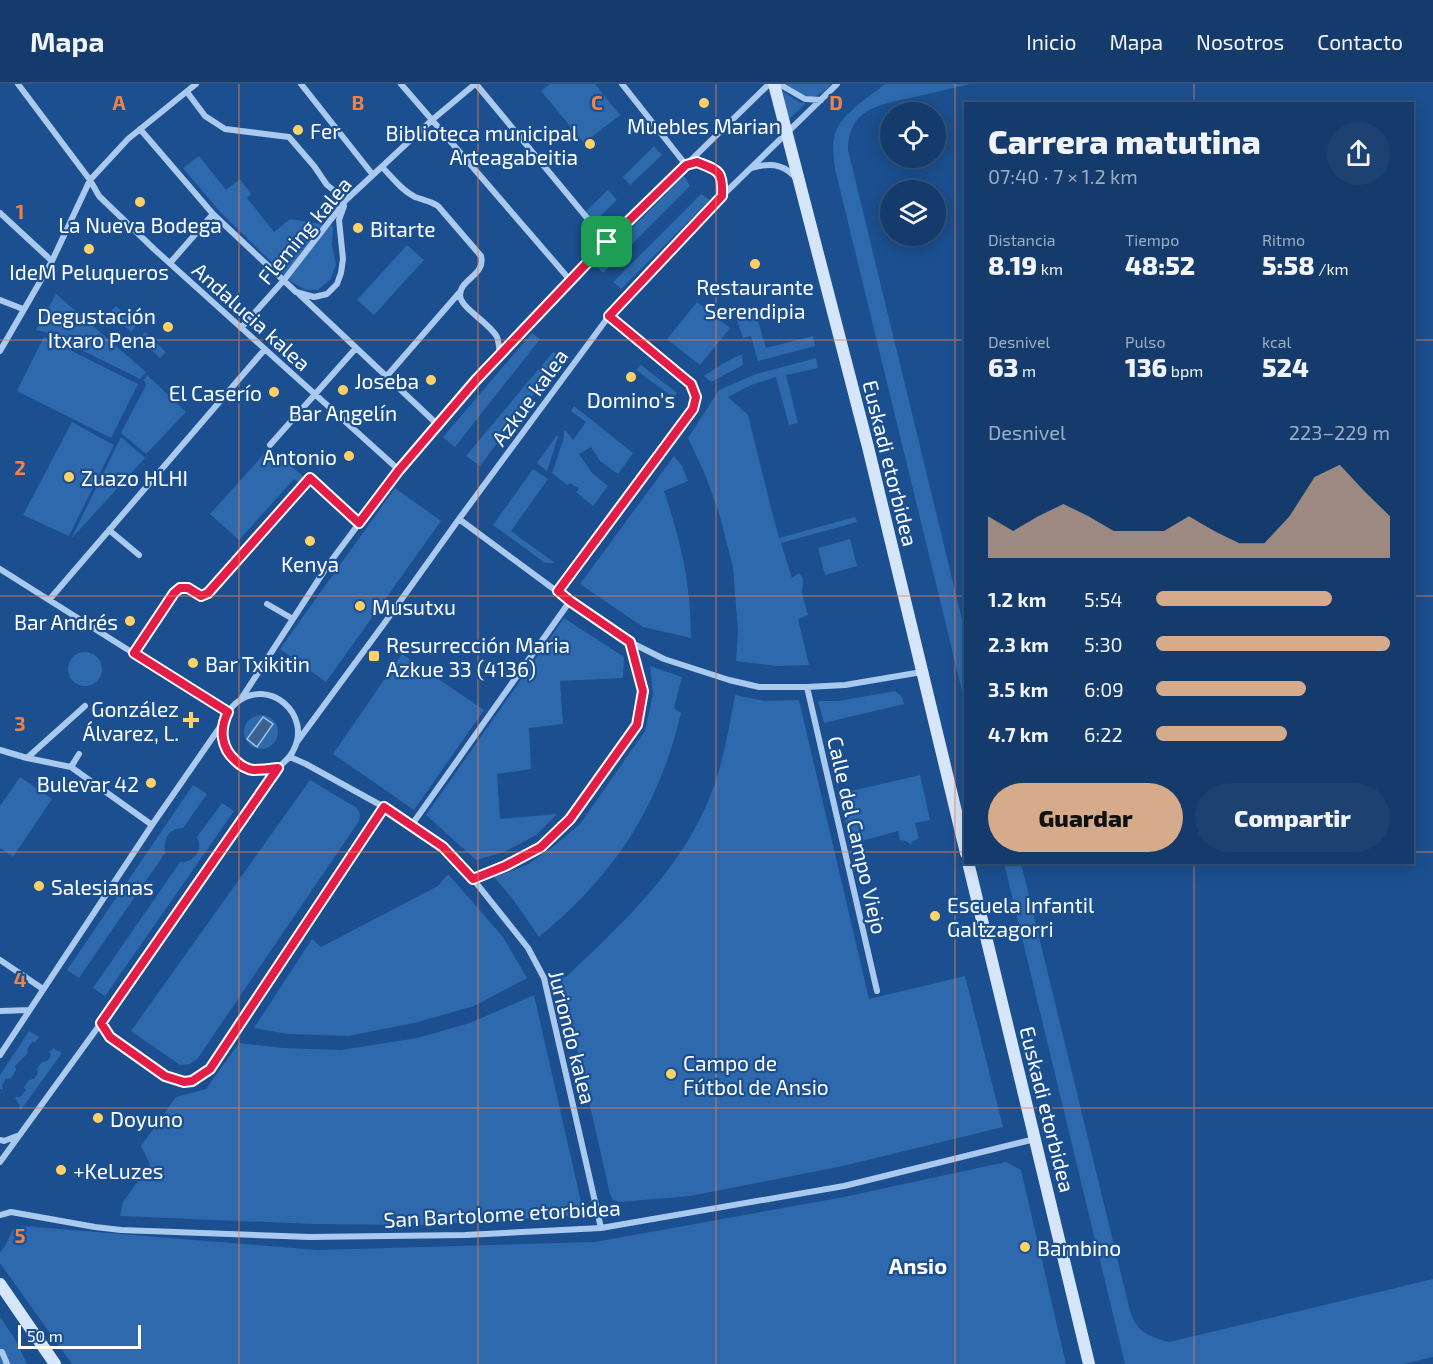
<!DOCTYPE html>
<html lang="es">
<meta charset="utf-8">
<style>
:root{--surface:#143b6b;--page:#1d4271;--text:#f1f3f6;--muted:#9dadc1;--line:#33557e;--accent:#d6ab8b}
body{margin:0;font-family:"Exo 2",sans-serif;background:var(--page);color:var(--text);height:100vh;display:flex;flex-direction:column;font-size:22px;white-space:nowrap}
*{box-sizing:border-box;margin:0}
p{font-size:20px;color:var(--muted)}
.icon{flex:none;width:33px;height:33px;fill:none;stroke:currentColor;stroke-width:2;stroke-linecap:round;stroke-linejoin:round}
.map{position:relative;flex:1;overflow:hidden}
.side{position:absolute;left:964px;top:18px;width:450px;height:762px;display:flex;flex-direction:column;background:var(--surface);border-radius:0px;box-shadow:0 3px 15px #0003,0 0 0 2px var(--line)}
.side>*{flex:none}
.buttons{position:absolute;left:880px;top:18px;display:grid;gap:12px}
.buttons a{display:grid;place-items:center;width:66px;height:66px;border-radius:50%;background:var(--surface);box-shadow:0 3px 15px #0003,0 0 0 2px var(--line);font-size:30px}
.scale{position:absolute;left:18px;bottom:15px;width:123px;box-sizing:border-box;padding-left:6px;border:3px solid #fff;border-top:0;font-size:16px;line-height:21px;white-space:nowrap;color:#fff;-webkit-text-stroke:4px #1b4f8f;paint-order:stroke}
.pin{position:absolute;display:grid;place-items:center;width:51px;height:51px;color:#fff;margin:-26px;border-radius:12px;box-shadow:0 3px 9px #0006}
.round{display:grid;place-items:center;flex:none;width:63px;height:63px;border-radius:32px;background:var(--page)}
.overview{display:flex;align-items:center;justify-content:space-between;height:102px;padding:0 24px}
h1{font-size:33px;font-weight:800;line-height:45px}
.metrics{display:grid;grid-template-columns:repeat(3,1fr);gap:9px;height:102px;padding:6px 24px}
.metrics div{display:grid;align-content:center}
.metrics b{font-size:26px;font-weight:800}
.metrics small{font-size:16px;font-weight:400}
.metrics p{font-size:16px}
.chart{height:168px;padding:12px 24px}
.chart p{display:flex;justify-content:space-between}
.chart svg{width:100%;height:108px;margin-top:6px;fill:var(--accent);opacity:.7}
.cta{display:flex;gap:12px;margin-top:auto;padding:12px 24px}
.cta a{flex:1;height:69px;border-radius:36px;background:var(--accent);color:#111;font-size:24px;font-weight:800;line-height:69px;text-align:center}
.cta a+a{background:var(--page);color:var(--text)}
ul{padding:0 24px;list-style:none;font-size:20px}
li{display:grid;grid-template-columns:96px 72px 1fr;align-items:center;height:45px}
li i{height:15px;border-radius:8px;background:var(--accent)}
header{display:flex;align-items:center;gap:36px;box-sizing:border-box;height:84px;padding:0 30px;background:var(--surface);border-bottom:2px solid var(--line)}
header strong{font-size:28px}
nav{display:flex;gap:33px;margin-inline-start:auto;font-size:21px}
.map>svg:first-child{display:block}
.green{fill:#2e69ad}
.water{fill:#3c6290;stroke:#9cc4f0;stroke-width:1.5}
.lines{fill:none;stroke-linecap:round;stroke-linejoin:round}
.street{stroke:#a9c9ee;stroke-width:6}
.secondary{stroke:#d6e6fa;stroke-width:12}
.route-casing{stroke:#fff;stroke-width:12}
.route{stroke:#e11d48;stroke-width:8}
.grid{fill:none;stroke:#ee8249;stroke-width:1.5;stroke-opacity:0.55}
.poi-dot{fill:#ffd166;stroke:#1b4f8f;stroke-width:2}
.labels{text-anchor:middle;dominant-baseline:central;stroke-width:4.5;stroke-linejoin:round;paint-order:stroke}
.poi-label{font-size:21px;fill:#fff;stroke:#1b4f8f;text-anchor:start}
.street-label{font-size:21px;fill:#fff;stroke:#1b4f8f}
.neighbourhood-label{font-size:22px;font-weight:bold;fill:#fff;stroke:#1b4f8f}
.grid-label{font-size:20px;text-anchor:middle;font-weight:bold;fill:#ee8249;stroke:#1b4f8f;stroke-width:4.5;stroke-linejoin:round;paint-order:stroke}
</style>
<header>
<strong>Mapa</strong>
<nav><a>Inicio</a><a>Mapa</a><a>Nosotros</a><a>Contacto</a></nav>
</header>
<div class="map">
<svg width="1433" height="1280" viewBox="0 0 1433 1280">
<rect width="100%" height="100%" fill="#1b4f8f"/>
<path class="green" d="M550,0H595L620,31L584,59L541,7Z
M786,0H832C811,20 808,14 786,0Z
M885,0H970C953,4 936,8 919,12C899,17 873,19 858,35C850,44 848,55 848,66L966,552V623L835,85C834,73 831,59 836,47C843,29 870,12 885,0Z
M781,6L799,18L806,19L789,35Z
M654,62L662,71L630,101L623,93Z
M199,72L226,106L240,95L251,110L247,114L274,148L290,135L333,142L332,161L336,181L330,196L318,206H306L292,198L222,130L183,84Z
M684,92L690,102L603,189L595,181Z
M608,106L617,116L590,142L581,132Z
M701,110L710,116L621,205L613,198Z
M407,161L424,176L374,231L357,216Z
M56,210L146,288L140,295L45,248L36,246Z
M697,218L730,244L700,281L667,255Z
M116,222L137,241L131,248L110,228Z
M756,230L766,264L813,252L815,262L758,277L751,252L743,254L737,236Z
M145,248L166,268L160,274L139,255Z
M532,249L540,255L455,363L443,353Z
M44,253L138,300L111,354L17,307Z
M553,268L562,273L480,382L466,372Z
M742,270L743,281L711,298L704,292L722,280Z
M816,274L818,284L786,291L798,339L789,341L776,293L751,301L728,313L748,331L771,424L779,454L855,433L857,438L781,459L792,494L799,489L803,494L802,510L808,531L798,535L809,581L777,582L736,577L738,547L733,483L719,429L704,388L688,354L719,306L756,290Z
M641,281L677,309L674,314L636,286Z
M147,291L186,328L146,370L121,349L146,301L144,296Z
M574,322L633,369L618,390L600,377L591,363L579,370L592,389L608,402L593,422L576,408L579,405L578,403L574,402L571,399L567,401L552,389L564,353V347L565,346L573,356L586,338L571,327Z
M72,338L114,361L69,452L23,431Z
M557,351L558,353L547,387L537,379Z
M121,353L145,374L71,455Z
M265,369L274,377L279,371L305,394L300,400L294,395L239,456L210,430Z
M674,372L682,382L688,397L664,407C681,458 691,500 691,554L643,543L580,500Z
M533,385L548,395L511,447L555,479H545L493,441Z
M395,404L441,437L326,598L280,565Z
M850,455L857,482L825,491L818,464Z
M564,534L624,573L623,594L560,597L563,640L529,644L531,685L497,690L500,735L557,730L536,751L504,768L476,776L426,731Z
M68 585a17 17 0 1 1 34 0a17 17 0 1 1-34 0Z
M402,570L484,626L414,726L333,670Z
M650,582L682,593L674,624L681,629C658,725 615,790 539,853L512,814L494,793L527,781L554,762L580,740L645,647L653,610Z
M895,607L902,613L904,620L824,639L818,617H839Z
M735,611L764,617L799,616L869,915L965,892L1003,1043L843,1082L690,1112L620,1118L613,1116L610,1110L561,894L567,892C620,842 676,790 706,722C722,687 728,649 735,611Z
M244 648a17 17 0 1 1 34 0a17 17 0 1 1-34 0Z
M920,691L930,736L915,739L919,755L912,757L911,761L906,757L900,756L898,747L851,760L838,710Z
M20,693L52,715L13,773L0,764V722Z
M310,696L357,724L360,730L359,737L198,974L190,980L180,981L131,947Z
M193,701L207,710L183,744C169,744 163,755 165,769L79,894L67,886Z
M222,719L234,727L105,912L93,904L180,778C194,778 204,767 197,753Z
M1004,779H1021L1129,1223C1135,1247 1147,1252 1169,1258L1433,1195V1273L1403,1280H1125Z
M448,790L503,853L527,894L474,922L414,939L348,952L288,950L254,944L312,855L321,863L438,802Z
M534,911L584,1131L424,1141L313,1140L120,1132L123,1118L150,1080L141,1062L176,1013L206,1005L239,959L284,964L341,966L417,954L470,939Z
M29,947L39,953L35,958H32L27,965L28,969L15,982L16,986L11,994L6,995L2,1001L3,1006L0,1005V991Z
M53,964L62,969L20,1027L19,1020L15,1014L17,1013H20L26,1006L24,1003L29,996L34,995L38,989L37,985L42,978L47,977L51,971L49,968Z
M1006,1078L1021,1086L1066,1280H72L0,1179V1168L5,1162L13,1145L22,1142L317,1166L595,1158L844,1113Z
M0,1233L15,1255L27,1280H0Z"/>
<path class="water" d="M263,633L273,640L257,663L247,655Z"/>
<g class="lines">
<path class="street" d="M18,0L90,96L99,112L154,165L399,386
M301,0L373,91
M401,0L570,196
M476,0L607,158
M622,0L686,81L697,78L716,86L723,97L722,111
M779,0L805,15L821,16
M187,8L205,32L225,45L289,53L314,82L327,101L346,116
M140,45L213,130
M382,83C392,93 401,106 415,113C423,116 430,117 438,122L481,172C486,191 460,195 460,211C460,224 490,239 497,253C499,258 499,265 500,271
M752,84C768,79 782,79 794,92
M0,129L52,177
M170,179L213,130L296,208L314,213L327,210L337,200L341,189L343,175L339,136L344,122
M299,210L438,341
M0,216L23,225
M241,244L284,196L346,116L432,36L475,0
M0,267L52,177L90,96L128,55L196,0
M386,293L459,209
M270,361L356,264
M459,435L570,517L630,558L664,575L729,596L759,603H807L845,601L922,588
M109,446L139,471
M0,485L228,629
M558,507L693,325L696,313L691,300L622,241L609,232
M49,516L265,265
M267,520L293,535
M134,569L174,509L180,504H188L201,512L208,509L310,394L359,439
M807,603L877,907
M241,615L328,481L399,386L476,296L546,221L607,158L769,0
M297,658L386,537L459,435L609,232L722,112L837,0
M0,666L27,674L71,683
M79,670L71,683L152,741
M290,673L306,680L384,723L443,763L473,795L528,864L544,894L601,1144
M27,674L85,622
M411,742L570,517
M473,795L505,781L541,763L570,735L637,641L643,607L630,558
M0,876L43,905
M0,927L29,926
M101,939L110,953L165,992L184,998L192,997L210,985L384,723
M0,971L152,741L222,640
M0,1056L4,1057L17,1052
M0,1078L101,939L278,684C283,679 290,674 293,667C313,631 269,592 236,619C229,625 224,633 223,643C220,661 231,680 250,685C258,687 269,685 278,684
M0,1131L11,1128L95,1143L121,1146L310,1153L465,1151L601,1144L844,1102L1035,1055
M0,1268H2L7,1280"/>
<path class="secondary" d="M774,0L868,363L966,769
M968,778L1089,1280
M0,1200L55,1280"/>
</g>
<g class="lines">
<defs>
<path id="route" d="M697,78C719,87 723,86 722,112L609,232L691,300L696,313L693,325L558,507L570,517L630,558L643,607L637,641L570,735L541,763L505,782L473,795L443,763L384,723L210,985L192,997L184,998L165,992L110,953L101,939L278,684C270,685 261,686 253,686C247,685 240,681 236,677C221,664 219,646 228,628L134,569L174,509L180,504H188L201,512L208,509L310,394L359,439L399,386L476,296L607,158L686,81Z"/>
</defs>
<use href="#route" class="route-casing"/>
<use href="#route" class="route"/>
</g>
<path class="grid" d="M239,0V1280M478,0V1280M716,0V1280M955,0V1280M1194,0V20M0,256H966M1413,256H1433M0,512H966M1413,512H1433M0,768H966M1413,768H1433M1194,778V1280M0,1024H1433"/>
<g class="poi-dot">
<circle cx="704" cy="19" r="6"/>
<circle cx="298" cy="46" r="6"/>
<circle cx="590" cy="60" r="6"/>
<circle cx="140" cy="118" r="6"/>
<circle cx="358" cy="144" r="6"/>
<circle cx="89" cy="165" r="6"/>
<circle cx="755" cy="180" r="6"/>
<circle cx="168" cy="243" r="6"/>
<circle cx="631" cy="293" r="6"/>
<circle cx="431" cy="296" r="6"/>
<circle cx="343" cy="306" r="6"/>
<circle cx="274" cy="308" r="6"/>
<circle cx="349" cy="372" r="6"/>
<circle cx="69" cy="393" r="6"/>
<circle cx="310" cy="457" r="6"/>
<circle cx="360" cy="522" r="6"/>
<circle cx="130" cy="537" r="6"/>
<rect x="368" y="566" width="12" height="12" rx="3"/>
<circle cx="193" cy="579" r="6"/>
<path d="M188 627h6v6h6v6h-6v6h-6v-6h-6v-6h6z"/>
<circle cx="151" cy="699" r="6"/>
<circle cx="39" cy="802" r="6"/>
<circle cx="935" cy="832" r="6"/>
<circle cx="671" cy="990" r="6"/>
<circle cx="98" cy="1034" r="6"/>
<circle cx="61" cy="1086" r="6"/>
<circle cx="1025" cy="1163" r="6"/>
</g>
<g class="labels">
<g class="poi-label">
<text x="704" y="41" text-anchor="middle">Muebles Marian</text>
<text x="310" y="46">Fer</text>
<text x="578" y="48" text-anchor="end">Biblioteca municipal<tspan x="578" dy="24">Arteagabeitia</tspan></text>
<text x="140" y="140" text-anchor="middle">La Nueva Bodega</text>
<text x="370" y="144">Bitarte</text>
<text x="89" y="187" text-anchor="middle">IdeM Peluqueros</text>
<text x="755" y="202" text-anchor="middle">Restaurante<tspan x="755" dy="24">Serendipia</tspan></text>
<text x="156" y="231" text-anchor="end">Degustación<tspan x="156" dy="24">Itxaro Pena</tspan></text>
<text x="419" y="296" text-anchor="end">Joseba</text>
<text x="262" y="308" text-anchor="end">El Caserío</text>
<text x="631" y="315" text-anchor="middle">Domino's</text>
<text x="343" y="328" text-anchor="middle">Bar Angelín</text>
<text x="337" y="372" text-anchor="end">Antonio</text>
<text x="81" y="393">Zuazo HLHI</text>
<text x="310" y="479" text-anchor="middle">Kenya</text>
<text x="372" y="522">Musutxu</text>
<text x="118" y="537" text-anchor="end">Bar Andrés</text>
<text x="386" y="560">Resurrección Maria<tspan x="386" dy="24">Azkue 33 (4136)</tspan></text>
<text x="205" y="579">Bar Txikitin</text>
<text x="179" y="624" text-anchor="end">González<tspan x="179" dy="24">Álvarez, L.</tspan></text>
<text x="139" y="699" text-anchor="end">Bulevar 42</text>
<text x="51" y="802">Salesianas</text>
<text x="947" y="820">Escuela Infantil<tspan x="947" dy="24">Galtzagorri</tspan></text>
<text x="683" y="978">Campo de<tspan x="683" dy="24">Fútbol de Ansio</tspan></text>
<text x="110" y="1034">Doyuno</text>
<text x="73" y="1086">+KeLuzes</text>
<text x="1037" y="1163">Bambino</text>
</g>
<g class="street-label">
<text transform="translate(304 146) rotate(-50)">Fleming kalea</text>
<text transform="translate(252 232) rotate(42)">Andalucia kalea</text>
<text transform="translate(529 313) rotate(-54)">Azkue kalea</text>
<text transform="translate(891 379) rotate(76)">Euskadi etorbidea</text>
<text transform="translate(858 751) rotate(77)">Calle del Campo Viejo</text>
<text transform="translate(573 953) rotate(76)">Juriondo kalea</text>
<text transform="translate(1048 1025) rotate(76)">Euskadi etorbidea</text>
<text transform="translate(502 1129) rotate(-3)">San Bartolome etorbidea</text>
</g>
<g class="neighbourhood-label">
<text x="918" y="1181">Ansio</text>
</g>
</g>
<g class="grid-label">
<text x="119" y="26">A</text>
<text x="358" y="26">B</text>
<text x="597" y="26">C</text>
<text x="836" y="26">D</text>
<text x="20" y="135">1</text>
<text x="20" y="391">2</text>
<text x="20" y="647">3</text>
<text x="20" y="903">4</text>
<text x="20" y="1159">5</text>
</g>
</svg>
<div class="buttons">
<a><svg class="icon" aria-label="locate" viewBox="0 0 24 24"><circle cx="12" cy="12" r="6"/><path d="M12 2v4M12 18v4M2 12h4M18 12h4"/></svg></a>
<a><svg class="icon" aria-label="layers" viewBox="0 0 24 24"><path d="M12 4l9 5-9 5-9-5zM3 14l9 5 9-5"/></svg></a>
</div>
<div class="scale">50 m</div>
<div class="pin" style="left:607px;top:158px;background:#1e9e55"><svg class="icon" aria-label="arrive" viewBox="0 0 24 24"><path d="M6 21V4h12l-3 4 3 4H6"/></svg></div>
<section class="side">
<div class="overview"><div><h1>Carrera matutina</h1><p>07:40 · 7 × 1.2 km</p></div><a class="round"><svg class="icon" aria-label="share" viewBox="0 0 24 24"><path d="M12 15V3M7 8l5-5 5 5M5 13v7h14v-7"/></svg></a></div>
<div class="metrics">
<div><p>Distancia</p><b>8.19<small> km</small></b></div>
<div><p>Tiempo</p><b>48:52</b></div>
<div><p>Ritmo</p><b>5:58<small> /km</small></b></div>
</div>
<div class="metrics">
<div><p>Desnivel</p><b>63<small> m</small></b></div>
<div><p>Pulso</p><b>136<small> bpm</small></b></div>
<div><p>kcal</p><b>524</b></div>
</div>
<div class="chart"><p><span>Desnivel</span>223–229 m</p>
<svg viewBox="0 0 160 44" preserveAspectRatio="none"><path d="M0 44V27L10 33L20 27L30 22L40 27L50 33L60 33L70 33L80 27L90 33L100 38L110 38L120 27L130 11L140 6L150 17L160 27V44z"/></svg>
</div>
<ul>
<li><b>1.2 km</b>5:54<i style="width:75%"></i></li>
<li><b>2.3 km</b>5:30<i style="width:100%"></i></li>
<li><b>3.5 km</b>6:09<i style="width:64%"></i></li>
<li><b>4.7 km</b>6:22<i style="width:56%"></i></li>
</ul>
<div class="cta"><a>Guardar</a><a>Compartir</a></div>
</section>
</div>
